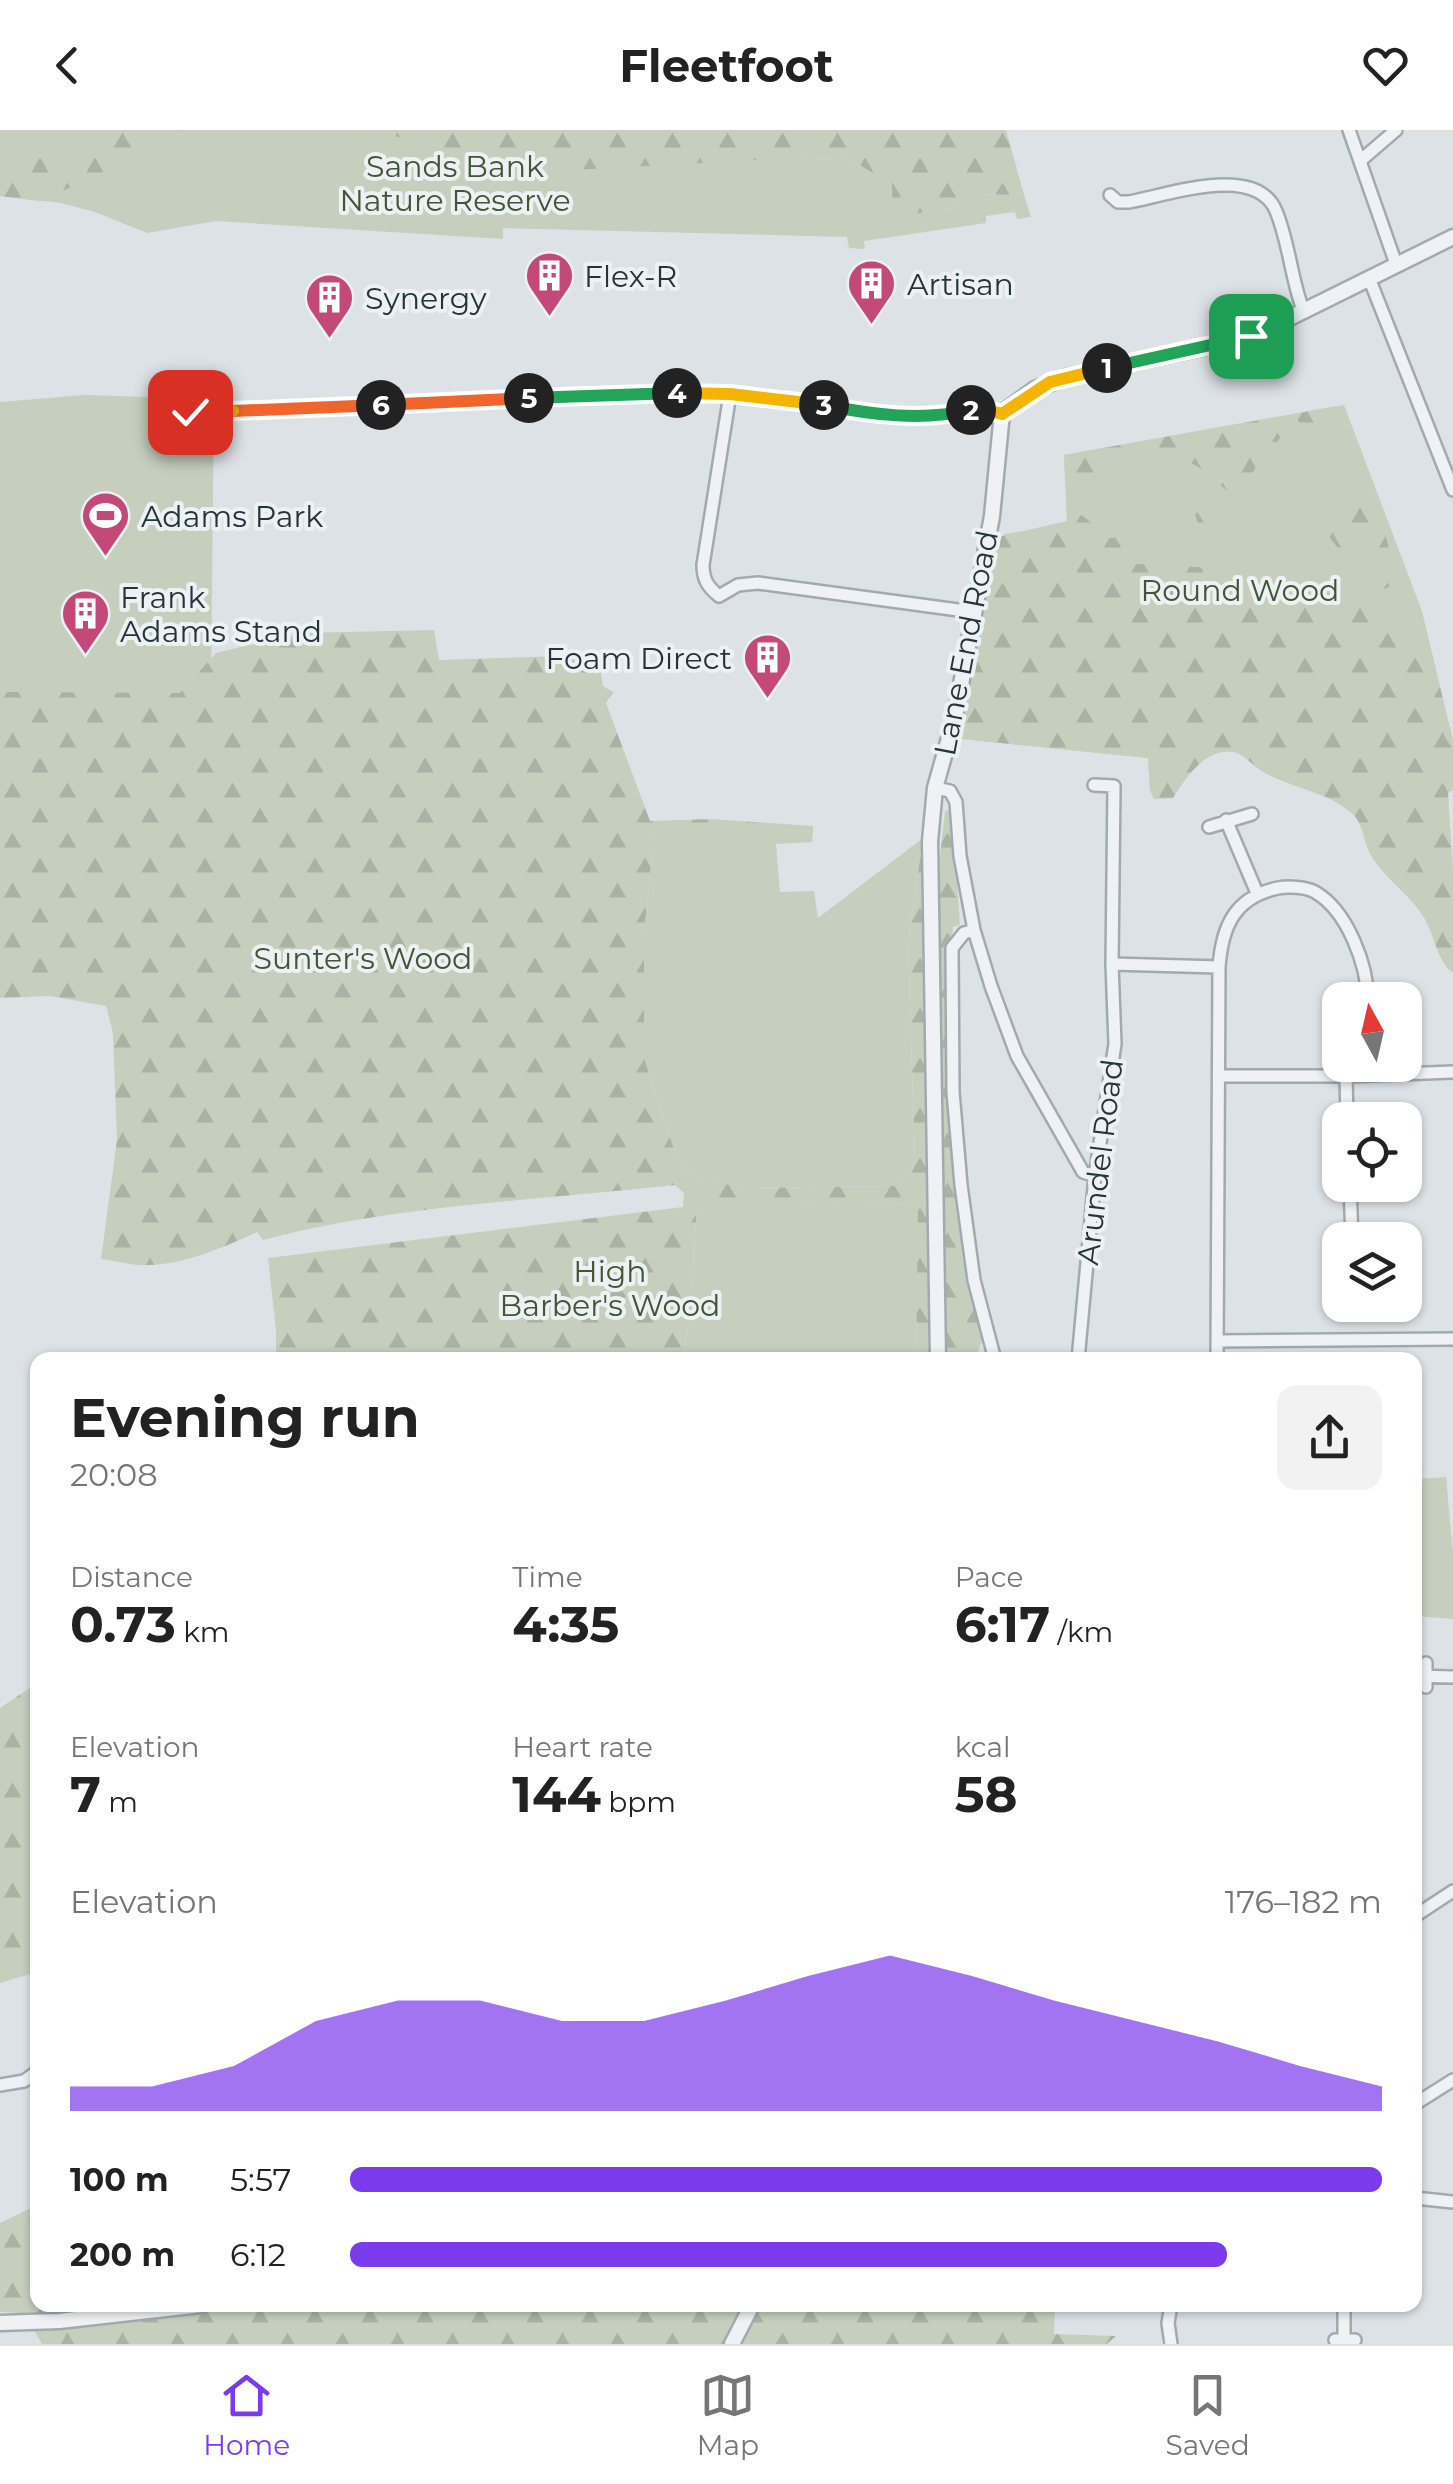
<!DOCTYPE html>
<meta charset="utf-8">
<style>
:root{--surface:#fff;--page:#f2f2f2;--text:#222;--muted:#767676;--line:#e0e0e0;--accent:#7c3aed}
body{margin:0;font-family:Montserrat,sans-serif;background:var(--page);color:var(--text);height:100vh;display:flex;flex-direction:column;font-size:38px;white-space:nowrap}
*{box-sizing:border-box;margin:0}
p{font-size:32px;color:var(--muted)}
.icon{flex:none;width:55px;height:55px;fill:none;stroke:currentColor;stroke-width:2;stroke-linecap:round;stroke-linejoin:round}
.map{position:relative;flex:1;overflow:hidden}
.side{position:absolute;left:30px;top:1222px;width:1392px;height:960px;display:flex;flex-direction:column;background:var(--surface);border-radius:20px;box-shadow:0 2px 8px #0004}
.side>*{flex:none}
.needle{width:65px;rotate:352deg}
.fabs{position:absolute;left:1322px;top:852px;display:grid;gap:20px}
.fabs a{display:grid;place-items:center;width:100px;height:100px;border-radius:20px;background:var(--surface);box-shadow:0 2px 8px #0004;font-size:50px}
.pin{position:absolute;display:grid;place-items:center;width:85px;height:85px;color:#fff;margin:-42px;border-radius:20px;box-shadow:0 5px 15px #0006}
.km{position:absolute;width:50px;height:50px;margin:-25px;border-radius:50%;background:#222;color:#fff;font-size:28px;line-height:50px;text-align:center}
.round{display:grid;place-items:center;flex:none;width:105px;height:105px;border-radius:20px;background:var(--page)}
.overview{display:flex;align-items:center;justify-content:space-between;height:170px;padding:0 40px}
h1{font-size:55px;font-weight:700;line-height:75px}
.figures{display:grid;grid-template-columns:repeat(3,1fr);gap:15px;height:170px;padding:10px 40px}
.figures div{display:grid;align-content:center}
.figures b{font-size:50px;font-weight:700}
.figures small{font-size:28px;font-weight:400}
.figures p{font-size:28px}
.chart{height:280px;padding:20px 40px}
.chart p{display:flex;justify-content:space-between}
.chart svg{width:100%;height:180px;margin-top:10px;fill:var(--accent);opacity:.7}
ul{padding:0 40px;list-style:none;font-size:32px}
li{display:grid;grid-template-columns:160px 120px 1fr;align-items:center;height:75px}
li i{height:25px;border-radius:12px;background:var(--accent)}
header{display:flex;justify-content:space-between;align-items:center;height:130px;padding:0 40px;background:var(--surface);font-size:45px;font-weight:700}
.tab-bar{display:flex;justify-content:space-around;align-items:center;height:140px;border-top:2px solid var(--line);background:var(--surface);font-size:28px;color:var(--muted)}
.tab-bar a{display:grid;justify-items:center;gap:5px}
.tab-bar .current{color:var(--accent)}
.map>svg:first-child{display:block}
.green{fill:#c6cfbe}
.forest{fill:url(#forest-firs)}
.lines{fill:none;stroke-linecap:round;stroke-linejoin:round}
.minor-casing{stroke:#a3aaaf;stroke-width:16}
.tertiary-casing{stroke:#a3aaaf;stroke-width:19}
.minor{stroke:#eff2f4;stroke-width:11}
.tertiary{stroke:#eff2f4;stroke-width:14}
.split-1-casing{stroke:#fff;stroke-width:20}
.split-2-casing{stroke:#fff;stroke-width:20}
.split-3-casing{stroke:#fff;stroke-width:20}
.split-4-casing{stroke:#fff;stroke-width:20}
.split-5-casing{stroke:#fff;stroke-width:20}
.split-6-casing{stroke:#fff;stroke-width:20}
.split-7-casing{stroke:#fff;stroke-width:20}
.split-8-casing{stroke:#fff;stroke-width:20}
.split-1{stroke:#22a559;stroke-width:12}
.split-2{stroke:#f5b400;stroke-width:12}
.split-3{stroke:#22a559;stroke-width:12}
.split-4{stroke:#f5b400;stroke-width:12}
.split-5{stroke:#22a559;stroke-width:12}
.split-6{stroke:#f0652b;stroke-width:12}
.split-7{stroke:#f0652b;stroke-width:12}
.split-8{stroke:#f5b400;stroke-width:12}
.labels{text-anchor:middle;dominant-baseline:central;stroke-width:8;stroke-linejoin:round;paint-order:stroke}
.park-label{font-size:30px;fill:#435536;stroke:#ecf1f3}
.poi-label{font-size:30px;fill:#27333b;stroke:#ecf1f3;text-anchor:start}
.street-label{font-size:30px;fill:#27333b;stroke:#ecf1f3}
</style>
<header><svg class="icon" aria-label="back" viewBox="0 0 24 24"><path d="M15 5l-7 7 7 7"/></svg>Fleetfoot<svg class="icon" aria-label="heart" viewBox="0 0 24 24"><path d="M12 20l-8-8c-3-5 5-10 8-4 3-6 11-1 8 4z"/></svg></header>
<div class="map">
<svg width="1453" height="2214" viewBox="0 0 1453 2214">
<defs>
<pattern id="forest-firs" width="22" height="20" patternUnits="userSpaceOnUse" patternTransform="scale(2.5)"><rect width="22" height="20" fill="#c6cfbe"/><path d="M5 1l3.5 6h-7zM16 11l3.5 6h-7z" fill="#aab2a4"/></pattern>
</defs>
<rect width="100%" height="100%" fill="#dde2e6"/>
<path class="green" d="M0,0H953L799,28L849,29L893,54L894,86L957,77L972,64L1024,65L1031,87L1017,89L1015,82L986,86V93L864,111L865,119L849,118L847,107L503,98V109L216,91L147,103L95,82L61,73L0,66Z
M84,265L150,267L159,275L169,265H214L211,561L0,580V272Z
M1344,275L1422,481L1453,611V660L1448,663L1453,742V843C1437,830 1435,807 1425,789C1411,765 1385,749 1371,725C1363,712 1364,694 1352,683C1326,661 1291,658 1262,641C1254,637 1246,626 1237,623C1208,614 1185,648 1173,668L1154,669L1150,660L1148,628L962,609L987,444L1005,404L1051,397L1067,391L1064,325Z
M796,700L813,702L812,712L776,714L780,762L814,761L818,788L923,708L908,812L915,1034L897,1056L746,1058L699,1049L685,1039L673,1016L644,928V803L654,703Z
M877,1071L919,1076L916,1230H682L689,1192L697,1074Z
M1446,1347L1453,1424V1489L1415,1486V1349Z"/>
<path class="forest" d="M122,0H183L90,49L39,71L0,66V32L80,17Z
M330,0H1006L1024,65L973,64L957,77L893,87L892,54L849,29L799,28L572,40L537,47L508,43L456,22L391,5Z
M1336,276L1338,292L1350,300V308L1345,313L1338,312L1332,292L1302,296L1293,284Z
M1287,285L1283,304L1277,312L1255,311L1246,316L1260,329L1252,344L1249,363L1241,368C1218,360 1207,335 1183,331L1175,319L1168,325H1160L1148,315L1117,325L1105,345L1086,357L1065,352L1064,325Z
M1345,366L1370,367L1379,383L1389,418L1374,426L1355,429C1333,419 1317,397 1329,373Z
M1230,367L1241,383C1225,392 1216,400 1198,393L1195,385L1201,378Z
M1066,373C1080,385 1096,393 1104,409L1119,407L1136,434L1217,438L1295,461L1363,467L1371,484L1426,499L1453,611V660L1448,663L1453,742V843C1437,830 1435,807 1425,789C1411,765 1385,749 1371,725C1363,712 1364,694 1352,683C1326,661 1291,658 1262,641C1254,637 1246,626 1237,623C1208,614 1185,648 1173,668L1154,669L1150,660L1148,628L962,609L993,408L1067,391Z
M1390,431L1398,433L1408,448L1382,460L1368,450L1376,432Z
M434,500L439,530L598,525L603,556L613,562L606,573L650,691L711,689L813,696V702L796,700L654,704L644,803V928L673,1016L685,1039L700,1049L746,1058L897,1056L915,1034L908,812L922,715L928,713L923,788L929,1080V1230H916L918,1076L877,1071L697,1075L689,1192L682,1230H276V1200L268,1128L683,1077L684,1063L675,1055C541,1070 393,1075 263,1110L257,1102C224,1117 186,1134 149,1135C133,1136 116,1131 101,1129L117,1010L113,903L106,876L50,866L0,868V555L8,562L180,563L216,523L301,503Z
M952,680L960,795L953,797L948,894L983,1208L975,1230H942L932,800L945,681Z
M37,1553V1842L0,1853V1578Z
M37,2075L38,2175H161L62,2185L0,2182V2093Z
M234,2175H1055L1054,2204L1116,2206L1107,2214H42L34,2200L190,2184Z"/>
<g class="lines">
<defs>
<path id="minor" d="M1349,0L1396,134
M1360,31L1396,0
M1110,65L1118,72H1129C1168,65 1256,33 1276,81C1289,112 1291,148 1303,180
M1369,148L1453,360
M730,264L703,435C703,450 708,457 719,466L738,455L758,453L973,482
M190,282L711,263L762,266L896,285L933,286L981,278L1002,283
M935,658L950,661L956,672L960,726L974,800L991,856L1017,926L1083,1042L1095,1046
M1226,690L1257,763
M1209,697L1252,684
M974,800L964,803L952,818L953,962L961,1055L974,1150L995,1230
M1112,834L1219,837
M1220,946H1346L1453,942
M1346,946L1347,990
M1350,1055L1352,1110
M1217,1211L1453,1209
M1078,1230L1095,1046L1115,914L1112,834L1114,656L1094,655
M1217,1230L1219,837C1222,796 1235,767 1278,758C1288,756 1306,757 1315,762C1348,781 1367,835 1368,870
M1426,1533V1557
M1415,1546L1453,1547
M1415,1786L1453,1761
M0,1955L24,1951L38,1941
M1415,1974L1453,1950
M1415,2068L1453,2072
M1344,2175V2210
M1335,2210H1355
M1171,2214L1168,2193L1171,2175"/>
<path id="tertiary" d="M938,1230L930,711L935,658L955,587L992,386L1002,283L1035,259L1067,247L1251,207L1453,107
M0,2193L59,2191L201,2175
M732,2214L752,2175"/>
</defs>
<use href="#minor" class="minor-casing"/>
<use href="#tertiary" class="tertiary-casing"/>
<use href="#minor" class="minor"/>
<use href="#tertiary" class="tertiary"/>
</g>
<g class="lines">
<defs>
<path id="split-1" d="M1107,238L1251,206"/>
<path id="split-2" d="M971,280L980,278L1002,284L1050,252L1107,238"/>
<path id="split-3" d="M824,275C873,285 922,291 971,280"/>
<path id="split-4" d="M677,263L730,264L824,275"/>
<path id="split-5" d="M529,268L677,263"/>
<path id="split-6" d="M381,275L529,268"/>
<path id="split-7" d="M233,281L381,275"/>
<path id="split-8" d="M190,282L233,281"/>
</defs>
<use href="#split-1" class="split-1-casing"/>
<use href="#split-2" class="split-2-casing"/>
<use href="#split-3" class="split-3-casing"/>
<use href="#split-4" class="split-4-casing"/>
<use href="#split-5" class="split-5-casing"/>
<use href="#split-6" class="split-6-casing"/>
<use href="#split-7" class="split-7-casing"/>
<use href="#split-8" class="split-8-casing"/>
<use href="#split-1" class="split-1"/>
<use href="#split-2" class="split-2"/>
<use href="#split-3" class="split-3"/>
<use href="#split-4" class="split-4"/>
<use href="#split-5" class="split-5"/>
<use href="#split-6" class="split-6"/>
<use href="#split-7" class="split-7"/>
<use href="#split-8" class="split-8"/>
</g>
<defs>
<symbol id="building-pin" viewBox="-11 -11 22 30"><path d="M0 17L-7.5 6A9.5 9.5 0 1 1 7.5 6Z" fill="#c34978" stroke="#ecf1f3"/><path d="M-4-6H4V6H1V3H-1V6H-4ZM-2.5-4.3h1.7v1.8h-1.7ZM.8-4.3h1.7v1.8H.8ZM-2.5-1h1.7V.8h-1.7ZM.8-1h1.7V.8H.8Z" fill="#fff"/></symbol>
<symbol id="stadium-pin" viewBox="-11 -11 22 30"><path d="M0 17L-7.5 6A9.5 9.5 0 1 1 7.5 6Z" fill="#c34978" stroke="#ecf1f3"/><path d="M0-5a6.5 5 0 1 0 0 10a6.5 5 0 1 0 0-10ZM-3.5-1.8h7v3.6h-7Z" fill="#fff"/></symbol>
</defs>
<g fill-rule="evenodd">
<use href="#building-pin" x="522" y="118" width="55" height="75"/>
<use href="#building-pin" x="844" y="126" width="55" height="75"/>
<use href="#building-pin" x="302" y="140" width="55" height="75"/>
<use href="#stadium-pin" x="78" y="358" width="55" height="75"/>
<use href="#building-pin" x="58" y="456" width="55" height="75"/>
<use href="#building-pin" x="740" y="500" width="55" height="75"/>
</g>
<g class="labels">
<g class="park-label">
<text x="455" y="36">Sands Bank<tspan x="455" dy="34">Nature Reserve</tspan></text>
<text x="1240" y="460">Round Wood</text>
<text x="363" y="828">Sunter's Wood</text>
<text x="610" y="1141">High<tspan x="610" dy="34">Barber's Wood</tspan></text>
</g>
<g class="poi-label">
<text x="584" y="146">Flex-R</text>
<text x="907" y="154">Artisan</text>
<text x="365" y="168">Synergy</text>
<text x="141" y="386">Adams Park</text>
<text x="120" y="467">Frank<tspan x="120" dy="34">Adams Stand</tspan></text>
<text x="732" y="528" text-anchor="end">Foam Direct</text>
</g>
<g class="street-label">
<text transform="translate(966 513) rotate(-79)">Lane End Road</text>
<text transform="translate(1100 1032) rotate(-83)">Arundel Road</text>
</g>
</g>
</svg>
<div class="fabs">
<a><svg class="needle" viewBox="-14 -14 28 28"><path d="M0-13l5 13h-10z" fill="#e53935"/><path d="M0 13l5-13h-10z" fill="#767676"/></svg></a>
<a><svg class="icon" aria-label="locate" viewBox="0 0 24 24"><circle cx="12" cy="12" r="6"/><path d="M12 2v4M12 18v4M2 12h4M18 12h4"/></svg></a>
<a><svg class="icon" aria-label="layers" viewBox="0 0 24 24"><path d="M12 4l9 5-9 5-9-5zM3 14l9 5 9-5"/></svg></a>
</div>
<div class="pin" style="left:1251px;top:206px;background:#1e9e55"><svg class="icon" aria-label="arrive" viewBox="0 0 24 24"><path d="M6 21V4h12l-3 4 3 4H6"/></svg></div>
<div class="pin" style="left:190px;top:282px;background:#d93025"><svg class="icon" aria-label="check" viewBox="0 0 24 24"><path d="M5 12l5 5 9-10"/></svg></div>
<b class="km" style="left:1107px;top:238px">1</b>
<b class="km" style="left:971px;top:280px">2</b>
<b class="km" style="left:824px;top:275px">3</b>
<b class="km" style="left:677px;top:263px">4</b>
<b class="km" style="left:529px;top:268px">5</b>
<b class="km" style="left:381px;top:275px">6</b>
<section class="side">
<div class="overview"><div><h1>Evening run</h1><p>20:08</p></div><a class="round"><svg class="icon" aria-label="share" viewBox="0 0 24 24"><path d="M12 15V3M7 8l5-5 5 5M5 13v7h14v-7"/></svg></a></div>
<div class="figures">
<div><p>Distance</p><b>0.73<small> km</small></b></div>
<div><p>Time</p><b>4:35</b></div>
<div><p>Pace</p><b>6:17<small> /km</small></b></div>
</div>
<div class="figures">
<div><p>Elevation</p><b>7<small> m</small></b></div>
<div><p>Heart rate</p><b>144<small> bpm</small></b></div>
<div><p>kcal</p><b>58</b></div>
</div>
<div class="chart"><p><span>Elevation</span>176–182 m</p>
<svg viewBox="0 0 160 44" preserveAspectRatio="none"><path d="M0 44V38L10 38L20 33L30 22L40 17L50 17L60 22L70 22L80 17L90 11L100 6L110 11L120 17L130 22L140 27L150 33L160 38V44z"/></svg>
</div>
<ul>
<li><b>100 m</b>5:57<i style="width:100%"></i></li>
<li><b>200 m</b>6:12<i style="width:85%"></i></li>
</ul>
</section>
</div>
<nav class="tab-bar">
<a class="current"><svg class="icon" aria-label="home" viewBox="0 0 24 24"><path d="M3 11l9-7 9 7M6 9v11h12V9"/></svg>Home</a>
<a><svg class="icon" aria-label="map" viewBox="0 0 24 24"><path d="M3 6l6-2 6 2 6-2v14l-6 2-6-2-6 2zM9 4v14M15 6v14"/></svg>Map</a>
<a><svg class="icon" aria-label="saved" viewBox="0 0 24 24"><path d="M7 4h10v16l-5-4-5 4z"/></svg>Saved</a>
</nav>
